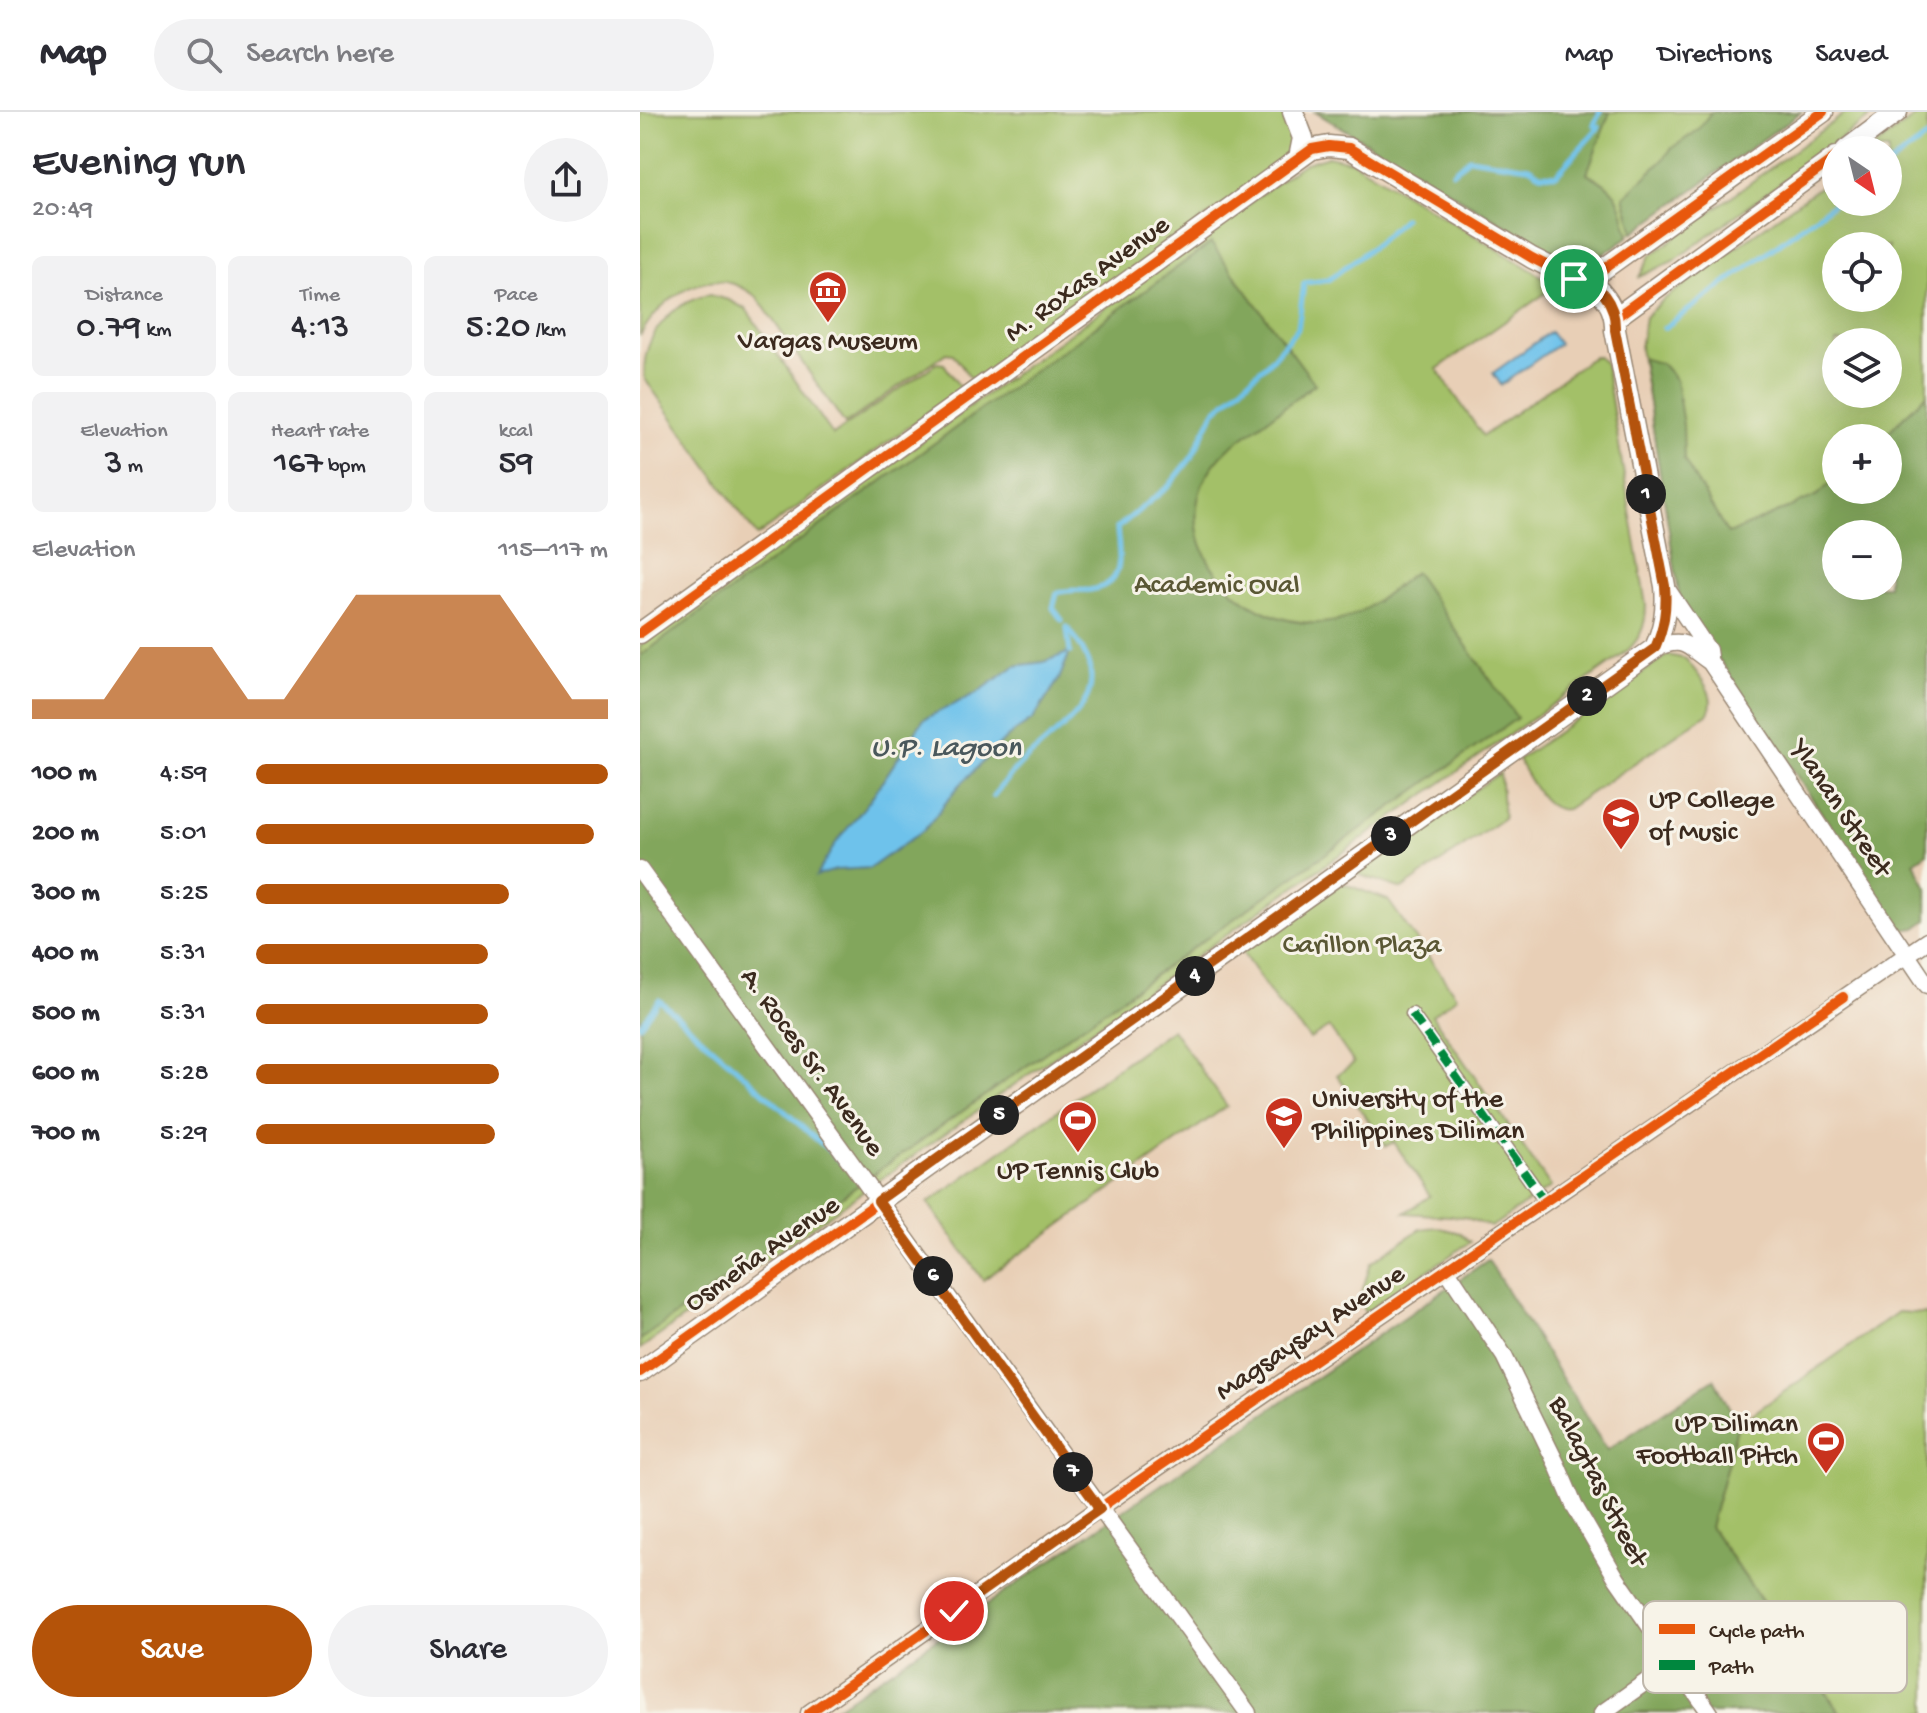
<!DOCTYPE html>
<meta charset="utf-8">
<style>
:root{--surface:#fff;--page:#f2f2f3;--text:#2b2b33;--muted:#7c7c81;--line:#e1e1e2;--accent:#b45309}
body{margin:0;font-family:"Gochi Hand",sans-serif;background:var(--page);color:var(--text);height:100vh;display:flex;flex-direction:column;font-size:30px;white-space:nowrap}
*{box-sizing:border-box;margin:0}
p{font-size:26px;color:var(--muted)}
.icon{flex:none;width:44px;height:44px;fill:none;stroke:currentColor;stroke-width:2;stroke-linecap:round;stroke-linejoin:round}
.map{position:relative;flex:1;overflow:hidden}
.side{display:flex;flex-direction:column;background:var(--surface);width:640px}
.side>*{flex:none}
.needle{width:52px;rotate:145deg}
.buttons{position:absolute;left:1182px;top:24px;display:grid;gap:16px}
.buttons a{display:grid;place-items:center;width:80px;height:80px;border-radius:50%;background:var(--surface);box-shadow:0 8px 32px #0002;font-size:40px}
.pin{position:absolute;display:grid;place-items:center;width:68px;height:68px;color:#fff;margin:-34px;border:4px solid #fff;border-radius:50%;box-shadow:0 2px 8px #0007}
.km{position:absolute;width:40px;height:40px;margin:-20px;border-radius:50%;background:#222;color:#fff;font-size:22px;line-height:40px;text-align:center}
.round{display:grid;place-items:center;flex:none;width:84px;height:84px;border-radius:42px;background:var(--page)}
.overview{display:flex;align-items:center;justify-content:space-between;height:136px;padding:0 32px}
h1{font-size:44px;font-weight:600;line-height:60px}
.metrics{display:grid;grid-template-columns:repeat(3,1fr);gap:12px;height:136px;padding:8px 32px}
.metrics div{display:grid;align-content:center;border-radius:12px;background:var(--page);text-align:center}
.metrics b{font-size:34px;font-weight:600}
.metrics small{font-size:22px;font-weight:400}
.metrics p{font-size:22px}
.chart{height:224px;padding:16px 32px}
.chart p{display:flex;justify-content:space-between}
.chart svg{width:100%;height:144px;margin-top:8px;fill:var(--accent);opacity:.7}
.button{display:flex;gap:16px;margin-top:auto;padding:16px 32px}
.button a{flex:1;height:92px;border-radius:48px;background:var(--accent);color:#fff;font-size:32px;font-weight:600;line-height:92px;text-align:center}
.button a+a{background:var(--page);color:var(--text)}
ul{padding:0 32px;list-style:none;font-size:26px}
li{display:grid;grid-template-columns:128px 96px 1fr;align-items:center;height:60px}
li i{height:20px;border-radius:10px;background:var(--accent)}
header{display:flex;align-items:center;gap:48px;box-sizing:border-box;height:112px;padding:0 40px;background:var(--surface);border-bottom:2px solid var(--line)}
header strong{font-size:38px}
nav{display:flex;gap:44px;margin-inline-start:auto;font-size:28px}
.search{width:560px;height:72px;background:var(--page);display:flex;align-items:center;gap:20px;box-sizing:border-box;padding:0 28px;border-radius:44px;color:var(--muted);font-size:30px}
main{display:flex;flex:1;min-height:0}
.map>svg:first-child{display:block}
.built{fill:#e8cfb6;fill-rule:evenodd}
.green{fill:#a3c067;stroke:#6f7542;stroke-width:2;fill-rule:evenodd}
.forest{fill:#82a65c;stroke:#5e683d;stroke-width:2;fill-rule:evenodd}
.water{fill:#6ec2eb;stroke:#547684;stroke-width:2}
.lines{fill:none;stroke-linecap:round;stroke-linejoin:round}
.stream{stroke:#6ec2eb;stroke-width:5}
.pedestrian-casing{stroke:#988672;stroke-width:15}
.minor-casing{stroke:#988672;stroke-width:19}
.tertiary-casing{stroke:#988672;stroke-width:23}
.pedestrian{stroke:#fff;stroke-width:12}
.minor{stroke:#fff;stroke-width:16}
.tertiary{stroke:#fff;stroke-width:20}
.quiet{stroke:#00873e;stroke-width:8;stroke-dasharray:16 8;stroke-linecap:butt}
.cycleway-casing{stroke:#f7f3e8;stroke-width:15}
.cycleway{stroke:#e8590c;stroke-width:10}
.route-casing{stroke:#fff;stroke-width:16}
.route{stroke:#b45309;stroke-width:10}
.labels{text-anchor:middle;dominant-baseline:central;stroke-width:6;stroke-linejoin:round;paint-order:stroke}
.street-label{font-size:28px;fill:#3b2a1e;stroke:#f7f3e8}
.poi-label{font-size:28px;fill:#3b2a1e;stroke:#f7f3e8}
.park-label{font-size:28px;fill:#5a5734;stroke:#f7f3e8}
.water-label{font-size:30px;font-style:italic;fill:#4a585c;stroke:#f7f3e8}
.key{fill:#f7f3e8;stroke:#bfb7ab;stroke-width:2}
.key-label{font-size:22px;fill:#3b2a1e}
</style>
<header>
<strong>Map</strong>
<div class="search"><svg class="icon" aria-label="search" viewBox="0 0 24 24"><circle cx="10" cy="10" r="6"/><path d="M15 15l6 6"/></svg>Search here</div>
<nav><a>Map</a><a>Directions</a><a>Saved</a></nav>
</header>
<main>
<section class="side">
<div class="overview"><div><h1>Evening run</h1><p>20:49</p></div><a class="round"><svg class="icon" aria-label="share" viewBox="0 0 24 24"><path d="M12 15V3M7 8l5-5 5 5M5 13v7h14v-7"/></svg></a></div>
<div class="metrics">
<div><p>Distance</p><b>0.79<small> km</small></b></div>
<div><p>Time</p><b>4:13</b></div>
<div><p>Pace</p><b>5:20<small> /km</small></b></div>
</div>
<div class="metrics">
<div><p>Elevation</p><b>3<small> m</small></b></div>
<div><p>Heart rate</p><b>167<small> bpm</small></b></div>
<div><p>kcal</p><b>59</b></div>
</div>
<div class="chart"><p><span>Elevation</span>115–117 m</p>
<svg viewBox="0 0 160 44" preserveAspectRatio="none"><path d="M0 44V38L10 38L20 38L30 22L40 22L50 22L60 38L70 38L80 22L90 6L100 6L110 6L120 6L130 6L140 22L150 38L160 38V44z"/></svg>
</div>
<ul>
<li><b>100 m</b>4:59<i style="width:100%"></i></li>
<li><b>200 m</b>5:01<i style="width:96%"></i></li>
<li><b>300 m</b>5:25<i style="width:72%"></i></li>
<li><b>400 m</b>5:31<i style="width:66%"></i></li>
<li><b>500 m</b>5:31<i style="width:66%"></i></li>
<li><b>600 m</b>5:28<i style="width:69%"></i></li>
<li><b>700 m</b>5:29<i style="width:68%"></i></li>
</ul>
<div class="button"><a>Save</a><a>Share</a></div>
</section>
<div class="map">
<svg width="1287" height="1601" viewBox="0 0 1287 1601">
<rect width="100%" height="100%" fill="#f7f3e8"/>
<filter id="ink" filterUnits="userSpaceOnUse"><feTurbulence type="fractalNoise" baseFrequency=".0125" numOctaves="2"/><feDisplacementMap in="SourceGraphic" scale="16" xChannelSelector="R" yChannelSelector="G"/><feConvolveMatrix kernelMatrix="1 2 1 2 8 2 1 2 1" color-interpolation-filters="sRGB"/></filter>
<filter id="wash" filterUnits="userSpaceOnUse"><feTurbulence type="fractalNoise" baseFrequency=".006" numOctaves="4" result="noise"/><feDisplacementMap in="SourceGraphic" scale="32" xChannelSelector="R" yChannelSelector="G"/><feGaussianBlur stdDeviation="1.8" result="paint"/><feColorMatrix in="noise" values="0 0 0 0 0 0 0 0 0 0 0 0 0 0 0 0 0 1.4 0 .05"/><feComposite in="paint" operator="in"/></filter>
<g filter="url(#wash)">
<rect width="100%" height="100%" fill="#f4e1c7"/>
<path class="built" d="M0,0H1287V1601H0ZM1196,38H1248V90H1196ZM1196,134H1248V186H1196ZM1196,230H1248V282H1196ZM1196,326H1248V378H1196ZM1196,422H1248V474H1196Z"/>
<path class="green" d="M0,0H646L660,36L336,274L313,242L306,241L205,312L117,185C110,180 103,175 94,172C55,160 17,192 0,224Z
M675,0H1161L941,156L928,151Z
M1207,0H1237L1035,148L999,165L1010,144Z
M1282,0H1287V358L1196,422L1041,489L1000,236L1005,205L1023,188L1196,63V90H1248V38H1230ZM1196,134H1248V186H1196ZM1196,230H1248V282H1196ZM1196,326H1248V378H1196Z
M688,44L711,49L893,159L911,172L910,178L797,257L843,324L954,244L959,245L965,251L1006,493C1006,516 999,530 981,544L0,1237V534L663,52Z
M69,183L89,188L106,197L193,323L297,251L304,252L321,277L117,424L5,267C0,226 31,190 69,183Z
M1028,543L1046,547C1057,562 1079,583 1068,601L927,697C904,702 889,665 878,648Z
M860,661L864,706L762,777L714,761Z
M702,771L748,788L817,885L792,903L911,1075L851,1115L824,1105L765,1101L790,1084L754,1030L746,1034L697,963L714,951L689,915L670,927L637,891L602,840Z
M532,917L587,994L343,1168L288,1091Z
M796,1115L820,1121L830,1130L725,1201L721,1191L722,1180L731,1151L780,1117Z
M1258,1200L1287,1202V1601H1201L1070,1415L1098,1312Z"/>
<path class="forest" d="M676,0H970L947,61C981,79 979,88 989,124L946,154H934Z
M1071,0H1161L994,120L984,85L1022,49L1031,37L1058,18Z
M571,131L675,272L590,335C505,411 597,528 697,509C725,503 752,476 775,460L877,606L0,1228V544ZM429,541L419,567L393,607L367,625L318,675L285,717L230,756L196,758L177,763L196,731L230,688L284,607L337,581L375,554L404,550Z
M1002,246L1022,252L1036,268L1043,313L1044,348L1088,422L1178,383L1196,366V378H1248V326H1242L1287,282V741L1274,750L1287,776V808L1276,816L1262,818L1223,763L1040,489ZM1196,422H1248V474H1196Z
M848,1148L967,1338L1074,1267L1098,1312L1070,1415L1200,1601H189Z"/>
<path class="water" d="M910,220L919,232L861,273L853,261Z
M430,540L419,567L393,607L367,625L318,675L285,717L230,756L196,758L176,764L196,731L230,688L284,607L337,581L375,554L404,550Z"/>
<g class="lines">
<path class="stream" d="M1248,53L1287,25
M813,60L829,46L889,55L900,62L916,63L959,15L954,13L960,0
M1024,216L1196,90
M422,508L413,496L417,481C428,477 439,479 450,478C487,472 479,444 477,416L529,374L552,345L574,300L627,252L658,216L664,171L688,168L735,133L764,106
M427,516L430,540
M353,684C364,671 374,657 387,646C436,603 480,580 427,515
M0,913L19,888L202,1050"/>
</g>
</g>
<g filter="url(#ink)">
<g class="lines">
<defs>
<path id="pedestrian" d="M772,902L906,1091"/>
<path id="minor" d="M1025,474L1068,538L1069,545
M1015,536C1046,524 1046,534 1070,550L1287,873
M0,758L608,1601
M807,1158L864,1244L917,1353L934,1393L977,1467L1070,1601
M169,1601L501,1367L1287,829
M962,1601L1034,1550"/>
<path id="tertiary" d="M653,0L663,26L659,46
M1206,38L1257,0
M948,168L1183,0
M975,206L1196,45
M0,521L672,37L689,34L709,36L892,146L934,167L948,168
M0,1260L1015,536C1024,515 1027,497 1025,474L975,218C976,195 964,182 948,168"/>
</defs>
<use href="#pedestrian" class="pedestrian-casing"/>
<use href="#minor" class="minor-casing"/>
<use href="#tertiary" class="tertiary-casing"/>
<use href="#pedestrian" class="pedestrian"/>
<use href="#minor" class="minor"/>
<use href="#tertiary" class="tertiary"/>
<path class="quiet" d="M772,902L906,1091"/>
<defs>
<path id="cycleway" d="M948,168L1183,0
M975,206L1196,45
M0,521L672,37L689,34L709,36L892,146L934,167L948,168
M0,1260L1015,536C1024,515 1027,497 1025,474L975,218C976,195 964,182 948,168
M169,1601L501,1367L1203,885"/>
</defs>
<use href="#cycleway" class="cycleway-casing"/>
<use href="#cycleway" class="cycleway"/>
</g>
</g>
<g class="lines" filter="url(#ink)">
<defs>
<path id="route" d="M314,1499L460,1397L238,1089L1015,536C1024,515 1027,497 1025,474L975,218C976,192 960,169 934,167"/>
</defs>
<use href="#route" class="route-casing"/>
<use href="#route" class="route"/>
</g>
<defs>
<symbol id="museum-pin" viewBox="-11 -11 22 30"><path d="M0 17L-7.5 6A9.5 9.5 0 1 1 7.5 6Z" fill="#c8321e" stroke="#f7f3e8"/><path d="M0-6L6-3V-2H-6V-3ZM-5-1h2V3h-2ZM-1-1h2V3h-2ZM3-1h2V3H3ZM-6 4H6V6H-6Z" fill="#fff"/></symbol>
<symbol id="university-pin" viewBox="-11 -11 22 30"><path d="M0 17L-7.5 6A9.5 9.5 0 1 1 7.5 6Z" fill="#c8321e" stroke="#f7f3e8"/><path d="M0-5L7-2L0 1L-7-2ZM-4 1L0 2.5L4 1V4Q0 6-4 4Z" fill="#fff"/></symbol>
<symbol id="stadium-pin" viewBox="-11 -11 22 30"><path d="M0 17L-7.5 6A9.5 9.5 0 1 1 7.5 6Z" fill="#c8321e" stroke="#f7f3e8"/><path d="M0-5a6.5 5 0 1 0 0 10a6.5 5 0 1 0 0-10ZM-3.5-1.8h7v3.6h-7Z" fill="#fff"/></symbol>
</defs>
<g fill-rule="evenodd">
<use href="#museum-pin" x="166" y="156" width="44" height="60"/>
<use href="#university-pin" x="959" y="683" width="44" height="60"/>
<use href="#university-pin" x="622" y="982" width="44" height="60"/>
<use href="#stadium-pin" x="416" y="986" width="44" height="60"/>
<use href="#stadium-pin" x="1164" y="1307" width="44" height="60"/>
</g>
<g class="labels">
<g class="street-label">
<text transform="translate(448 168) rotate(-36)">M. Roxas Avenue</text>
<text transform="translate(1200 697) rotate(56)">Ylanan Street</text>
<text transform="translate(171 951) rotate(54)">A. Roces Sr. Avenue</text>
<text transform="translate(123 1143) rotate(-35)">Osmeña Avenue</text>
<text transform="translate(671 1222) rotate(-34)">Magsaysay Avenue</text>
<text transform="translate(957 1370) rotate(63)">Balagtas Street</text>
</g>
<g class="poi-label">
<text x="188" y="230">Vargas Museum</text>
<text x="1009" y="689" text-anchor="start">UP College<tspan x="1009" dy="32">of Music</tspan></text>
<text x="672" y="988" text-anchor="start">University of the<tspan x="672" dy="32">Philippines Diliman</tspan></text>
<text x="438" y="1060">UP Tennis Club</text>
<text x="1158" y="1313" text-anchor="end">UP Diliman<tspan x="1158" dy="32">Football Pitch</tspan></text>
</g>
<g class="park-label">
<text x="577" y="474">Academic Oval</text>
<text x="722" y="834">Carillon Plaza</text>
</g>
<g class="water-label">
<text x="306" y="637">U.P. Lagoon</text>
</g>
</g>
<rect x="1003" y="1489" width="264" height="92" rx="12" class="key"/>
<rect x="1019" y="1512" width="36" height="10" fill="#e8590c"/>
<rect x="1019" y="1548" width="36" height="10" fill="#00873e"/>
<g class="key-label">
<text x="1069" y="1525">Cycle path</text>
<text x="1069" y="1561">Path</text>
</g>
</svg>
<div class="buttons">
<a><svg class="needle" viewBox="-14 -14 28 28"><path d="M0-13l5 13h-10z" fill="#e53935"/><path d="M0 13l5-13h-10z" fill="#7c7c81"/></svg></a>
<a><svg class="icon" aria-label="locate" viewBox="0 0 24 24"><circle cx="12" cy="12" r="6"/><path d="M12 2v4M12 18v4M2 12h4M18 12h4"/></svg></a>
<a><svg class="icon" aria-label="layers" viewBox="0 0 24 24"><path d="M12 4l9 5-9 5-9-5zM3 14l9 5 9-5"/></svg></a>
<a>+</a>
<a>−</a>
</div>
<div class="pin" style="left:934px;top:167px;background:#1e9e55"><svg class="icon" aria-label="arrive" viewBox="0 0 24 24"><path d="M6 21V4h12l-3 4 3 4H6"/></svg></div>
<div class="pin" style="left:314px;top:1499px;background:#d93025"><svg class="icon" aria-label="check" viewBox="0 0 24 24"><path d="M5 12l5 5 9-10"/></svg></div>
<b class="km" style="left:1006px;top:382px">1</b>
<b class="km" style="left:947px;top:584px">2</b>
<b class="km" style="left:751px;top:724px">3</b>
<b class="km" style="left:555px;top:864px">4</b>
<b class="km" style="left:359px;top:1003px">5</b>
<b class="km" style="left:293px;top:1164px">6</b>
<b class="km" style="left:433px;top:1360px">7</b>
</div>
</main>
